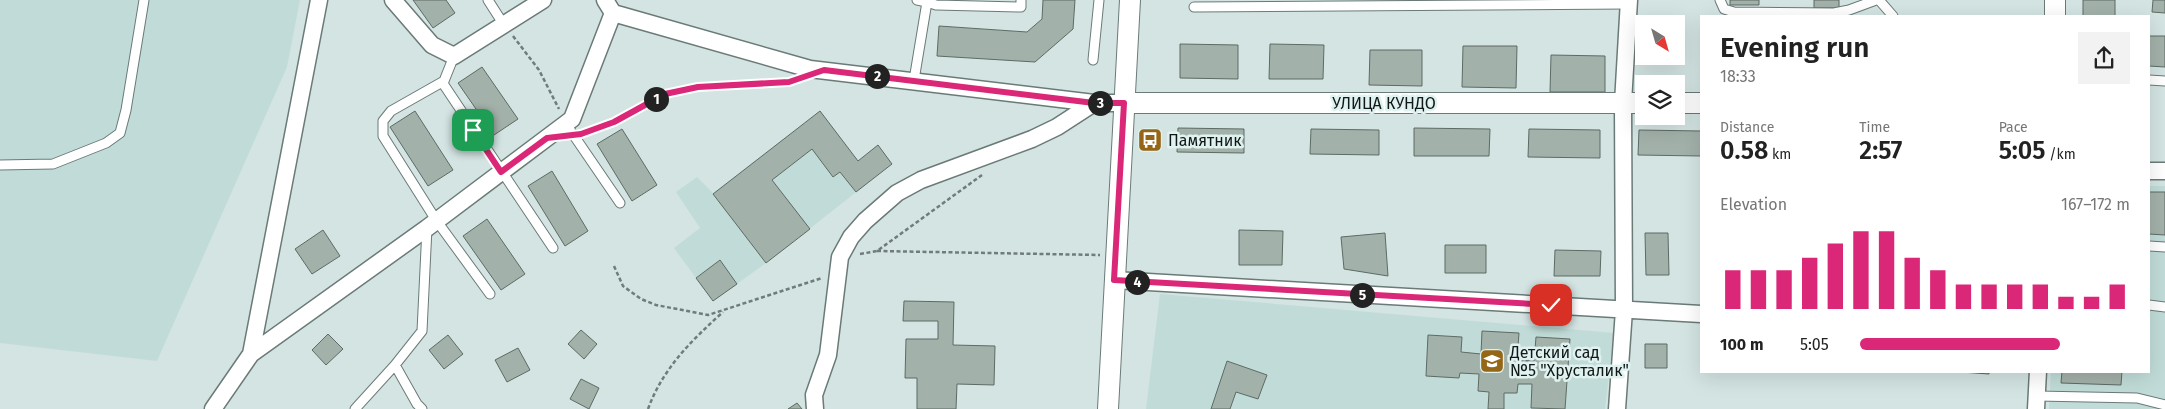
<!DOCTYPE html>
<meta charset="utf-8">
<style>
:root{--surface:#fff;--page:#f2f2f2;--text:#222;--muted:#767676;--accent:#db2777}
body{margin:0;font-family:"Fira Sans",sans-serif;background:var(--page);color:var(--text);height:100vh;display:flex;flex-direction:column;font-size:19px;white-space:nowrap}
*{box-sizing:border-box;margin:0}
p{font-size:16px;color:var(--muted)}
.icon{flex:none;width:28px;height:28px;fill:none;stroke:currentColor;stroke-width:2;stroke-linecap:round;stroke-linejoin:round}
.map{position:relative;flex:1;overflow:hidden}
.sheet{position:absolute;left:1700px;top:15px;width:450px;height:358px;display:flex;flex-direction:column;background:var(--surface);border-radius:0px;box-shadow:0 5px 20px #0002}
.sheet>*{flex:none}
.needle{width:32px;rotate:143deg}
.buttons{position:absolute;left:1635px;top:15px;display:grid;gap:10px}
.buttons a{display:grid;place-items:center;width:50px;height:50px;border-radius:0px;background:var(--surface);box-shadow:0 5px 20px #0002;font-size:25px}
.pin{position:absolute;display:grid;place-items:center;width:42px;height:42px;color:#fff;margin:-21px;border-radius:10px;box-shadow:0 2px 8px #0006}
.km{position:absolute;width:25px;height:25px;margin:-12px;border-radius:50%;background:#222;color:#fff;font-size:14px;line-height:25px;text-align:center}
.round{display:grid;place-items:center;flex:none;width:52px;height:52px;border-radius:0px;background:var(--page)}
.head{display:flex;align-items:center;justify-content:space-between;height:85px;padding:0 20px}
h1{font-size:28px;font-weight:600;line-height:38px}
.stats{display:grid;grid-template-columns:repeat(3,1fr);gap:8px;height:85px;padding:5px 20px}
.stats div{display:grid;align-content:center}
.stats b{font-size:25px;font-weight:600}
.stats small{font-size:14px;font-weight:400}
.stats p{font-size:14px}
.chart{height:140px;padding:10px 20px}
.chart p{display:flex;justify-content:space-between}
.chart svg{width:100%;height:90px;margin-top:5px;stroke:var(--accent);stroke-width:6}
ul{padding:0 20px;list-style:none;font-size:16px}
li{display:grid;grid-template-columns:80px 60px 1fr;align-items:center;height:38px}
li i{height:12px;border-radius:6px;background:var(--accent)}
.map>svg:first-child{display:block}
.built{fill:#c1dcd8}
.building{fill:#a2b1a9;stroke:#5d6b64}
.lines{fill:none;stroke-linecap:round;stroke-linejoin:round}
.service-casing{stroke:#6a7a77;stroke-width:11}
.minor-casing{stroke:#6a7a77;stroke-width:19}
.tertiary-casing{stroke:#6a7a77;stroke-width:22}
.path{stroke:#707c7b;stroke-width:2.5;stroke-dasharray:4 2.5;stroke-linecap:butt}
.service{stroke:#fff;stroke-width:9}
.minor{stroke:#fff;stroke-width:16}
.tertiary{stroke:#fff;stroke-width:20}
.route-casing{stroke:#fff;stroke-width:10}
.route{stroke:#db2777;stroke-width:6}
.labels{text-anchor:middle;dominant-baseline:central;stroke-width:5;stroke-linejoin:round;paint-order:stroke}
.street-label{font-size:16px;fill:#101716;stroke:#e0f2ef}
.poi-label{font-size:16px;fill:#101716;stroke:#e0f2ef;text-anchor:start}
</style>
<div class="map">
<svg width="2165" height="409" viewBox="0 0 2165 409">
<rect width="100%" height="100%" fill="#d3e4e2"/>
<path class="built" d="M0,0H300L287,67L157,361L0,343Z
M820,111L858,161L878,145L892,164L766,263L713,301L674,248L700,228L676,192L697,177L713,193Z
M2149,186H2165V409H2049L2051,371H2149Z
M1160,294L1614,333L1605,409H1146Z"/>
<path class="building" d="M413,0H446L455,13L433,28Z
M1043,0H1075L1073,29L1035,62L937,56L939,26L1027,32L1042,19Z
M1730,0H1759V5H1730Z
M1814,0H1839V8H1814Z
M2083,0H2115V16H2083Z
M2153,0H2165V13L2152,12Z
M2149,36H2165V67L2149,66Z
M1180,44L1238,45V79L1180,78Z
M1270,44L1324,45L1323,79H1269Z
M1463,46H1517L1516,88L1462,87Z
M1370,50H1422V86L1369,85Z
M1551,55L1605,56V92H1550Z
M482,67L518,119L494,135L458,83Z
M415,111L453,170L428,186L390,127Z
M820,111L858,161L878,145L892,164L856,192L840,172L833,177L812,149L772,180L810,229L766,263L713,194Z
M1178,128L1244,129V153L1177,152Z
M1414,128L1490,129L1489,156H1414Z
M622,129L657,185L632,201L597,144Z
M1311,129L1379,130V155L1310,154Z
M1529,129L1600,130V158L1528,157Z
M1639,130L1701,131V156L1638,155Z
M552,171L588,231L565,246L528,186Z
M2149,192H2165V235L2149,234Z
M487,219L525,274L501,290L463,236Z
M323,230L340,256L312,274L295,249Z
M1239,230L1283,231L1282,265H1239Z
M1385,233L1388,276L1344,269L1341,237Z
M1645,233H1668L1669,275H1646Z
M1445,245H1486V273H1445Z
M1555,250L1601,251L1600,276H1554Z
M720,260L737,284L713,301L696,278Z
M904,301L954,302L953,345L995,346L994,385L957,384L956,409H917V378H905L906,339H938V321H903Z
M581,330L597,344L584,359L568,344Z
M1482,331L1519,333L1517,360L1534,361L1536,337L1570,339L1565,409L1531,408L1532,384H1518L1517,393H1504V409H1488L1489,392L1478,391L1479,374L1460,373L1459,378L1426,376L1428,335L1462,337L1461,352L1481,354Z
M328,334L343,349L326,365L312,350Z
M448,335L463,354L444,369L429,350Z
M1645,344H1667V368H1645Z
M518,348L530,370L507,382L495,360Z
M1227,361L1267,375L1258,399L1236,392L1230,409H1211Z
M1947,371H1989V374Z
M2062,371H2122L2121,385L2061,383Z
M581,379L599,388L589,409L570,399Z
M797,403L802,409H788Z"/>
<g class="lines">
<defs>
<path id="service" d="M488,0L504,25
M927,0V2L936,5L1021,7V0
M1720,0L1724,9L1734,12L1834,13L1849,10L1876,0
M1879,0L1893,16
M1194,7L1629,4
M454,56L444,81L391,111L383,121V136L436,220L490,294
M1093,60L1099,0
M914,80L927,2L917,0
M2149,80L2165,81
M442,82L553,248
M566,124L620,203
M0,165L53,164L106,143L120,133L126,110L144,0
M2149,246L2165,247
M2149,305L2165,307
M2037,396L2137,398L2165,405
M355,409L395,365
M422,409L417,404L395,365L422,331L427,228"/>
<path id="minor" d="M393,0L432,45L454,56L543,0
M605,0L613,13L810,69L1094,103H1124
M2149,171H2165
M1114,280L1701,314
M251,354L427,228L572,119L613,13
M213,409L251,354L319,0
M815,409L814,395L828,355L840,257L851,237L865,221L897,193L921,180L1032,139L1057,127L1094,103
M1617,409L1624,310L1623,103L1629,0
M2036,409L2038,371"/>
<path id="tertiary" d="M2055,16V0
M1124,103H1644
M1676,103H1701
M1108,409L1130,0"/>
</defs>
<use href="#service" class="service-casing"/>
<use href="#minor" class="minor-casing"/>
<use href="#tertiary" class="tertiary-casing"/>
<path class="path" d="M513,36L539,70L559,109
M585,133L614,122L665,94L698,87L753,85L794,80
M877,251L1100,255
M860,254L877,251L982,175
M614,266L623,286L641,299L656,305L708,315L822,278
M648,409C663,368 691,341 723,312"/>
<use href="#service" class="service"/>
<use href="#minor" class="minor"/>
<use href="#tertiary" class="tertiary"/>
</g>
<g class="lines">
<defs>
<path id="route" d="M473,130L501,172L547,138L581,134L614,122L665,94L698,87L789,82L824,70L1094,103H1124L1114,280L1551,305"/>
</defs>
<use href="#route" class="route-casing"/>
<use href="#route" class="route"/>
</g>
<defs>
<symbol id="bus-square" viewBox="-11 -11 22 22"><rect x="-9" y="-9" width="18" height="18" rx="4" fill="#966617" stroke="#e0f2ef"/><path d="M-5-6H5V4H4V6H2V4H-2V6H-4V4H-5ZM-3.5-4V0h7V-4ZM-3.5 1.2v1.5H-2V1.2ZM2 1.2v1.5H3.5V1.2Z" fill="#fff"/></symbol>
<symbol id="school-square" viewBox="-11 -11 22 22"><rect x="-9" y="-9" width="18" height="18" rx="4" fill="#966617" stroke="#e0f2ef"/><path d="M0-5L7-2L0 1L-7-2ZM-4 1L0 2.5L4 1V4Q0 6-4 4Z" fill="#fff"/></symbol>
</defs>
<g fill-rule="evenodd">
<use href="#bus-square" x="1136" y="126" width="28" height="28"/>
<use href="#school-square" x="1478" y="347" width="28" height="28"/>
</g>
<g class="labels">
<g class="street-label">
<text x="1384" y="103">УЛИЦА КУНДО</text>
</g>
<g class="poi-label">
<text x="1168" y="140">Памятник</text>
<text x="1510" y="352">Детский сад<tspan x="1510" dy="18">№5 "Хрусталик"</tspan></text>
</g>
</g>
</svg>
<div class="buttons">
<a><svg class="needle" viewBox="-14 -14 28 28"><path d="M0-13l5 13h-10z" fill="#e53935"/><path d="M0 13l5-13h-10z" fill="#767676"/></svg></a>
<a><svg class="icon" aria-label="layers" viewBox="0 0 24 24"><path d="M12 4l9 5-9 5-9-5zM3 14l9 5 9-5"/></svg></a>
</div>
<div class="pin" style="left:473px;top:130px;background:#1e9e55"><svg class="icon" aria-label="arrive" viewBox="0 0 24 24"><path d="M6 21V4h12l-3 4 3 4H6"/></svg></div>
<div class="pin" style="left:1551px;top:305px;background:#d93025"><svg class="icon" aria-label="check" viewBox="0 0 24 24"><path d="M5 12l5 5 9-10"/></svg></div>
<b class="km" style="left:656px;top:99px">1</b>
<b class="km" style="left:877px;top:76px">2</b>
<b class="km" style="left:1100px;top:103px">3</b>
<b class="km" style="left:1137px;top:282px">4</b>
<b class="km" style="left:1362px;top:295px">5</b>
<section class="sheet">
<div class="head"><div><h1>Evening run</h1><p>18:33</p></div><a class="round"><svg class="icon" aria-label="share" viewBox="0 0 24 24"><path d="M12 15V3M7 8l5-5 5 5M5 13v7h14v-7"/></svg></a></div>
<div class="stats">
<div><p>Distance</p><b>0.58<small> km</small></b></div>
<div><p>Time</p><b>2:57</b></div>
<div><p>Pace</p><b>5:05<small> /km</small></b></div>
</div>
<div class="chart"><p><span>Elevation</span>167–172 m</p>
<svg viewBox="0 0 160 44" preserveAspectRatio="none"><path d="M5 44V25M15 44V25M25 44V25M35 44V19M45 44V12M55 44V6M65 44V6M75 44V19M85 44V25M95 44V32M105 44V32M115 44V32M125 44V32M135 44V38M145 44V38M155 44V32"/></svg>
</div>
<ul>
<li><b>100 m</b>5:05<i style="width:74%"></i></li>
</ul>
</section>
</div>
